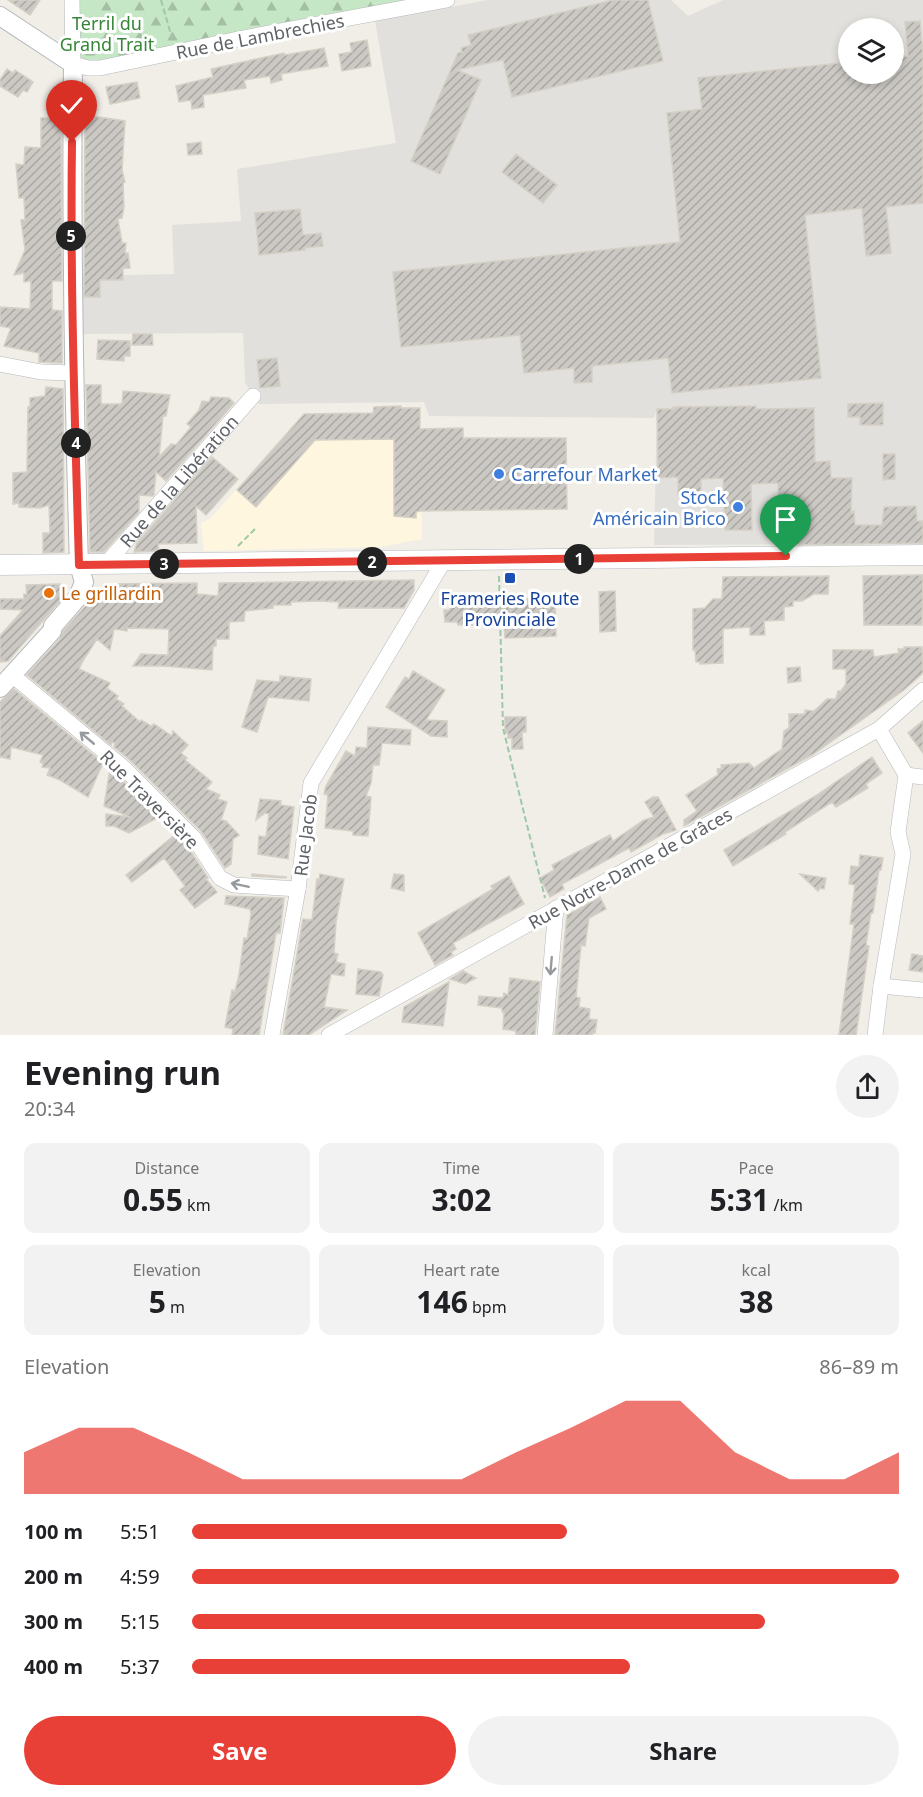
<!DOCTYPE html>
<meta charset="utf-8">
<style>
:root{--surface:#fff;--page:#f2f2f2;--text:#202124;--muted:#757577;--accent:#e83f36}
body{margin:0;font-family:"Noto Sans",sans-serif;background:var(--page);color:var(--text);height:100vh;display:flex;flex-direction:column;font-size:22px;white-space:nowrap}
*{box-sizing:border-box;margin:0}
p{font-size:20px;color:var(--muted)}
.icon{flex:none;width:33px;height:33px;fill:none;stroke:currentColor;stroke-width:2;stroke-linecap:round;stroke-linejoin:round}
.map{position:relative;height:1035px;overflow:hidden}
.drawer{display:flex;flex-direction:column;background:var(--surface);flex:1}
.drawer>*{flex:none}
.fabs{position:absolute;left:838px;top:18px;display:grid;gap:12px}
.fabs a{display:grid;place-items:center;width:66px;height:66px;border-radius:50%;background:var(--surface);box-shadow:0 3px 9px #0003;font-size:30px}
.pin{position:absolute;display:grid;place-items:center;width:51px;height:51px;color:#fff;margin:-62px -26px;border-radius:50% 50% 50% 0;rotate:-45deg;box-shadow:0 0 6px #0007}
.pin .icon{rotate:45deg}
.km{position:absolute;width:30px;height:30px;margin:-15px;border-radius:50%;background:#222;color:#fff;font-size:16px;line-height:30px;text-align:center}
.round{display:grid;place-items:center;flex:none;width:63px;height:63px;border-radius:32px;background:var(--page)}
.head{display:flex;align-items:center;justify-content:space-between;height:102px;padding:0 24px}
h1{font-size:33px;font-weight:700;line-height:45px}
.figures{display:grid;grid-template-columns:repeat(3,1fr);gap:9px;height:102px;padding:6px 24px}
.figures div{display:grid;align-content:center;border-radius:12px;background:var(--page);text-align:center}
.figures b{font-size:30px;font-weight:700}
.figures small{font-size:16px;font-weight:400}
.figures p{font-size:16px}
.chart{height:168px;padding:12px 24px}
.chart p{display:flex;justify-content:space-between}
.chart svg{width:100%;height:108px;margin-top:6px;fill:var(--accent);opacity:.7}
.primary-button{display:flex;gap:12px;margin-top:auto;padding:12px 24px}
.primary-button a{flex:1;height:69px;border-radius:36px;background:var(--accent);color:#fff;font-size:24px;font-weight:700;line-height:69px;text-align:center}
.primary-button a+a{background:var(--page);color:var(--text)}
ul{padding:0 24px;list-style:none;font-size:20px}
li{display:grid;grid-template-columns:96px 72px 1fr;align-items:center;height:45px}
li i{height:15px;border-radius:8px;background:var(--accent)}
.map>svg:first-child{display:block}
.commercial{fill:#fef6df}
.industrial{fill:#e2e0dc;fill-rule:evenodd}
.forest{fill:url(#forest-firs)}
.building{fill:url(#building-hatch);stroke:#d5d0c6;stroke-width:1.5}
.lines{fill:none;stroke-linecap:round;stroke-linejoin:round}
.minor-casing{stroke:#b5b8bb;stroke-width:16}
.tertiary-casing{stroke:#b5b8bb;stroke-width:20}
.secondary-casing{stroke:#b6babe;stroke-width:21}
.path{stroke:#9ec8a8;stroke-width:2;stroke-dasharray:6 3;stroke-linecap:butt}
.minor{stroke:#fff;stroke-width:15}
.tertiary{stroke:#fff;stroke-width:18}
.secondary{stroke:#fff;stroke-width:20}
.oneway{stroke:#979a9c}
.route-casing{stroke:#fff;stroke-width:12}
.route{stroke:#e83f36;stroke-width:8}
.shop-dot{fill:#3f7fe0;stroke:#fff;stroke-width:2}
.transit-dot{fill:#1a4fb4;stroke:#fff;stroke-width:2}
.food-dot{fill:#e8710a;stroke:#fff;stroke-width:2}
.labels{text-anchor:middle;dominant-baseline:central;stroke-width:6;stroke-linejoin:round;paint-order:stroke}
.park-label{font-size:18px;fill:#378638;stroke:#fff}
.street-label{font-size:18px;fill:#5f6367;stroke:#fff}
.shop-label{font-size:18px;fill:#366cbe;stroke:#fff;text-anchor:start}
.food-label{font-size:18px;fill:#c56008;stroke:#fff;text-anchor:start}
.transit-label{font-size:18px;fill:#164399;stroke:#fff}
</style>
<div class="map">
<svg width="923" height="1035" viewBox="0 0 923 1035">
<defs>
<pattern id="forest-firs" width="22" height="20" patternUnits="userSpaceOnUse" patternTransform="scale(1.5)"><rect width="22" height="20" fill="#c6e7c5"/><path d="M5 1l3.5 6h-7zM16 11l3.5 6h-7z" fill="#a4bfa4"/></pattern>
<pattern id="building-hatch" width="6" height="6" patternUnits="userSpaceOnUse" patternTransform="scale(1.5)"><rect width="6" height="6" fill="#ccc9c4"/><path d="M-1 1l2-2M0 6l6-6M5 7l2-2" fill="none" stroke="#a9a7a3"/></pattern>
</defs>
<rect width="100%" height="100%" fill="#f0eee7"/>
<path class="commercial" d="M373,408H421L422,539L381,547L204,551L201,523L211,518L304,413H373Z"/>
<path class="industrial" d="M488,0H671L688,16L723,0H923V544L654,545L657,409L654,418L429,416L424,402L259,404L245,383L243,333L80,334L78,276L174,274L172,225L241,221L237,169L396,143L375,21ZM849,28H894V74H849Z"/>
<path class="forest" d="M72,0H448L100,68L73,64Z"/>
<path class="building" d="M8,0H40L30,15Z
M613,0H648L663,61L512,97L503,60L457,70L481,80L440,174L411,161L458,53L462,52L461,48L471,45L468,35Z
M920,21L923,53V203L886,207L891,253L866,256L862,208L805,215L821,378L672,393L668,358L592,366V382L574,383V368L524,373L520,335L401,347L393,272L680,242L667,113L702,109L698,78L849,62V74H894V57L908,56L905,22Z
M367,40L371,66L342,71L339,54L352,52L350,43Z
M324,48L328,66L281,74L282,80L271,83L270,76L244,80L246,88L203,95L204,107L192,109L191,100L179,102L176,86L213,77L211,69L284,53L285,55Z
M7,69L13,73L15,70L33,82L27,92L23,90L18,97L0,86V80Z
M137,82L140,98L110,104L106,87Z
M85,115L125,121L122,170L125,182L123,183L124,207L122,218L118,219L122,243H126L125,253H128L130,268H123V280H100V297H84Z
M41,118H61L62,281H52V310L62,311V363L39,362V353L4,346L11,328L0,326V307L30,309L31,281L24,282V273L14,275L25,250L21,220H25L24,198H19L16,164L24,165L25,147L41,148Z
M201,142L202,154L188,155L187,144Z
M516,154L557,185L543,203L502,172Z
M300,209L303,235L321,233L323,246L304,248L305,250L259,255L255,213Z
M133,334H152L153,345H132Z
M98,340L130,341V356H124V361L97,359Z
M277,358L280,386L260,388L257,360Z
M86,385H101V404H122L123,391L170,395L166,416H163L159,457L171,444L176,445L191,427L187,424L199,410L202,401L209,402L211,397L229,398L234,403L166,481L156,472L154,494L153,496L139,495V512L104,552H90Z
M46,387L63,389L64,552L43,553V533H50L49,505L40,508L19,507V503L13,504V473L27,472L28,407H30V398L45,396Z
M883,403V425H860V417H848V404Z
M401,406V408H420V429L463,428V438H566L567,509L420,511L416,512V518L394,516V439L315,440L256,507L237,490L304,414L373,413L374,407Z
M756,406V409L814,408L815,462L830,461L831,478H852L851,512L854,511L855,525H882L884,507L916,506L917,521H923V543L779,545L778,483L751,484L752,530H725L723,478L701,479V494L678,495V477L658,478L657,409H673V407Z
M883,454H895V479L883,480Z
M212,457L238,479L206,515L196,506L197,543L158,544L159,551L134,552L137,543Z
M917,575H923L922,625H864L863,576Z
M829,576L828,594H814L802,601H793V606L784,607V620L764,621L765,635H750V627L723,629V663L700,664V662H696L695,650H693V609L705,608L713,599H722L723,577Z
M414,580V590L404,608H338L339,602L318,601L291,602V605H273V608L245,611L244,621L229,622V639H216V646H213L212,670L164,666H133L141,654L168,655L169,629L127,628V631L114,629L110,650L97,639L84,659L79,669L110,683L107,688L118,696L116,699L124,704L122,706L140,722L141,720L151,726L154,724L172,736L173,731L188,745L181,753L187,758L185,760L212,782L206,789L220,795L218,799L227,802L221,820L226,821L239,835L233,839L231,864L225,868L201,831L130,760L114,747L115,743L112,742L111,745L27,675L60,639L63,631L105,584L197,583V594L218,596L219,583Z
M60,584V601L8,661L0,662V636L23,610L0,609V599H24V594L27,595L26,585Z
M615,591L616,631L600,632L599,592Z
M510,595H522L523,599H555L556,636L505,638L504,625H458L457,622H445L444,610H449L454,601L479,600L509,603Z
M904,647H922L923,673L904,690L812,755L684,826V820L697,811L686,795L718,775L717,769L722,768L721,765L749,763L754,768L782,749L784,731L789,728V714H805V710L814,711L827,699H836L838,691H841L846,684V669H833V650H873L874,657L899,653L898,649H905Z
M800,667L801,681L788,683L787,668Z
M413,671L445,690L426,720L447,721V737L431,736L386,707L405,677L409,679Z
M280,676L311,679L309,701L268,697L257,732L242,727L257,680L280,682Z
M14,689L103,763L88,797L60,780L47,775L50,768L42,767L43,764L40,762L43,755L11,747L10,759L0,757V702Z
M505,717H526V732H522L523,749H512V738H508V733H505Z
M923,721V753L908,733Z
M368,727L411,730L410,745L382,743L379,765H373L371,783L366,796L371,797L368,836L353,835V831L325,828L328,795L324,794L326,786L346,751L355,756L356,747L367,748Z
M872,757L882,773L866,784L868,788L836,807L832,802L785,832L786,834L733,866L724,850L817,795Z
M110,769L116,774L159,817L129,833L114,826H106V814L130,817L104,806Z
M653,797H658L676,830L663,834L631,852L629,848L562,884L564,889L550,897L540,878L554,870L552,865L610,835L613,841L644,820L654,817L645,802Z
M260,799L281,801L280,805L294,807L288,859L258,854L259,836L266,837L269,814L265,813L256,820Z
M176,834L186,844L208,878L206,879L217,892L195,908L180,890L185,886L164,858L132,882L126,875Z
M860,855L883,858L881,870H879L873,913H871L866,945L869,946L856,1035H839L854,924H850L855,885L849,884L851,866L859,867Z
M252,874L286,877V878L252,876Z
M320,874L344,879L336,922L334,953L338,954L336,962L345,964L344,976L331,974L324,1007L347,1010L309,1035H283L303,919L312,920L317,879L319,880Z
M394,874L404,875V891L391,888Z
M800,874L826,878L824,889L820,888L818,891Z
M509,876L524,904L453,943L456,949L451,952L453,955L435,965L418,933L493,889L491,886Z
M226,896L284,898L280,933H276L259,1035H232L233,1029L225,1027L232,990L235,991L239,975L244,938L247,939L251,914L250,909L225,904Z
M600,897L606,909L589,918L585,946L581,945L576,997L580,998L579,1007L590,1009L589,1019L597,1020L595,1033H593L592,1035H555L567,915Z
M912,954L923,956V972L909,970Z
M358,969L381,972L383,975L379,996L356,994Z
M463,971L476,978L465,984L450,979Z
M510,978L540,982L535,1035H516V1031L503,1029L504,1012H502V1008L478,1005L479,996L503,998L504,993L508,995Z
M449,982L443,1026L402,1022L404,1007Z"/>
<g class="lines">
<defs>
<g id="minor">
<path d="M72,0L73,64L88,68H100L243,38L447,0"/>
<path d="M0,364L41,372L73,373"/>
<path id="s1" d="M105,565L253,396"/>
<path d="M12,675L123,767L194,838L220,878L234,885L298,889"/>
<path d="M906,775L923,777"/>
<path d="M881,986L923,990"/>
<path d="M272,1035L298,889L311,783L444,561"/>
<path d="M329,1035L879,729L923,690"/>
<path d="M545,1035L556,908"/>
<path d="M875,1035L881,986L903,854L898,832L906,775L879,729"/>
</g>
<path id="tertiary" d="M0,16L73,64C71,232 74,398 79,565L84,582L78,597L53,626L52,631L0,688"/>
<path id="secondary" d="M0,565L923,555"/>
</defs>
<use href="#minor" class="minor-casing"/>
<use href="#tertiary" class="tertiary-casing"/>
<use href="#secondary" class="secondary-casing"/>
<path class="path" d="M161,0L172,38
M238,546L255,529
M499,576L503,728L545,898"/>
<use href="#minor" class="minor"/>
<use href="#tertiary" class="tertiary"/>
<use href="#secondary" class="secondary"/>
</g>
<defs><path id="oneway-shaft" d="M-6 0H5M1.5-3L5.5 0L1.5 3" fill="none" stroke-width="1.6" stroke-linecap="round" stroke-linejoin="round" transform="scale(1.5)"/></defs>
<g class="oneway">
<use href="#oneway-shaft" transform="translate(87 738) rotate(-140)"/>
<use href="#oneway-shaft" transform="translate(240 885) rotate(-168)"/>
<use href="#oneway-shaft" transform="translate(551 966) rotate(95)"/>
</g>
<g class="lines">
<defs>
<path id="route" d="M72,142C70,283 75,424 79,565L786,556"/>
</defs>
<use href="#route" class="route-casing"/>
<use href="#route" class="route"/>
</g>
<g class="shop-dot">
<circle cx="499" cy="474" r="6"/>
<circle cx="738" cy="507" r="6"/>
</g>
<rect class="transit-dot" x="504" y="572" width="12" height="12" rx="3"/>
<circle class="food-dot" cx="49" cy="593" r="6"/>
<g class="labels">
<g class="park-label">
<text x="107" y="23">Terril du<tspan x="107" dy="21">Grand Trait</tspan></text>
</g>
<g class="street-label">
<text transform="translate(260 36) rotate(-11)">Rue de Lambrechies</text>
<text stroke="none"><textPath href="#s1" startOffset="112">Rue de la Libération</textPath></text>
<text transform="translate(150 799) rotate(45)">Rue Traversière</text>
<text transform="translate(305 835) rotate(-83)">Rue Jacob</text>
<text transform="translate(630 868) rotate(-29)">Rue Notre-Dame de Grâces</text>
</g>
<g class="shop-label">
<text x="511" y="474">Carrefour Market</text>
<text x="726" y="497" text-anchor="end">Stock<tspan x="726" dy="21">Américain Brico</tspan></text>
</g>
<g class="food-label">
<text x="61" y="593">Le grillardin</text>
</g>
<g class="transit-label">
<text x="510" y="598">Frameries Route<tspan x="510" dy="21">Provinciale</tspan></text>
</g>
</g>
</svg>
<div class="fabs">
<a><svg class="icon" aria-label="layers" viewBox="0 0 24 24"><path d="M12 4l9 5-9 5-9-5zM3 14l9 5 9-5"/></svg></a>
</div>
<div class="pin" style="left:786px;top:556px;background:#1e9e55"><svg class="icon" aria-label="arrive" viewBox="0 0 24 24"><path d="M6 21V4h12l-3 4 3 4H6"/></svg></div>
<div class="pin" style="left:72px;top:142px;background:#d93025"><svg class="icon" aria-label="check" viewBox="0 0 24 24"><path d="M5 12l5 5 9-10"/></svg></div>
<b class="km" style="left:579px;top:559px">1</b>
<b class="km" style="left:372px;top:562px">2</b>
<b class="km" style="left:164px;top:564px">3</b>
<b class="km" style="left:76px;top:443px">4</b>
<b class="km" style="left:71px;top:236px">5</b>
</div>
<section class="drawer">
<div class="head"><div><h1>Evening run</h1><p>20:34</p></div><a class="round"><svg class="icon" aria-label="share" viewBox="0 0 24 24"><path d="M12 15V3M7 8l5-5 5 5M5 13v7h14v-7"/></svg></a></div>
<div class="figures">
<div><p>Distance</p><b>0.55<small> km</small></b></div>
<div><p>Time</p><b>3:02</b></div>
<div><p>Pace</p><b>5:31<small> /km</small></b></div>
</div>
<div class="figures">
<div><p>Elevation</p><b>5<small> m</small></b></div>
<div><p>Heart rate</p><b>146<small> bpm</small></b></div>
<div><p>kcal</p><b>38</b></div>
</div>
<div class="chart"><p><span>Elevation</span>86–89 m</p>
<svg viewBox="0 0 160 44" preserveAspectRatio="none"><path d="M0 44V27L10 17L20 17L30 27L40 38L50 38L60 38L70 38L80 38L90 27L100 17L110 6L120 6L130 27L140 38L150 38L160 27V44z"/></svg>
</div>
<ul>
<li><b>100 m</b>5:51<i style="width:53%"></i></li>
<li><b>200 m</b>4:59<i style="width:100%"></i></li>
<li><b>300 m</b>5:15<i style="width:81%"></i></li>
<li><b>400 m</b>5:37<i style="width:62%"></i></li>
</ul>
<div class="primary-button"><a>Save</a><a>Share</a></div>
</section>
